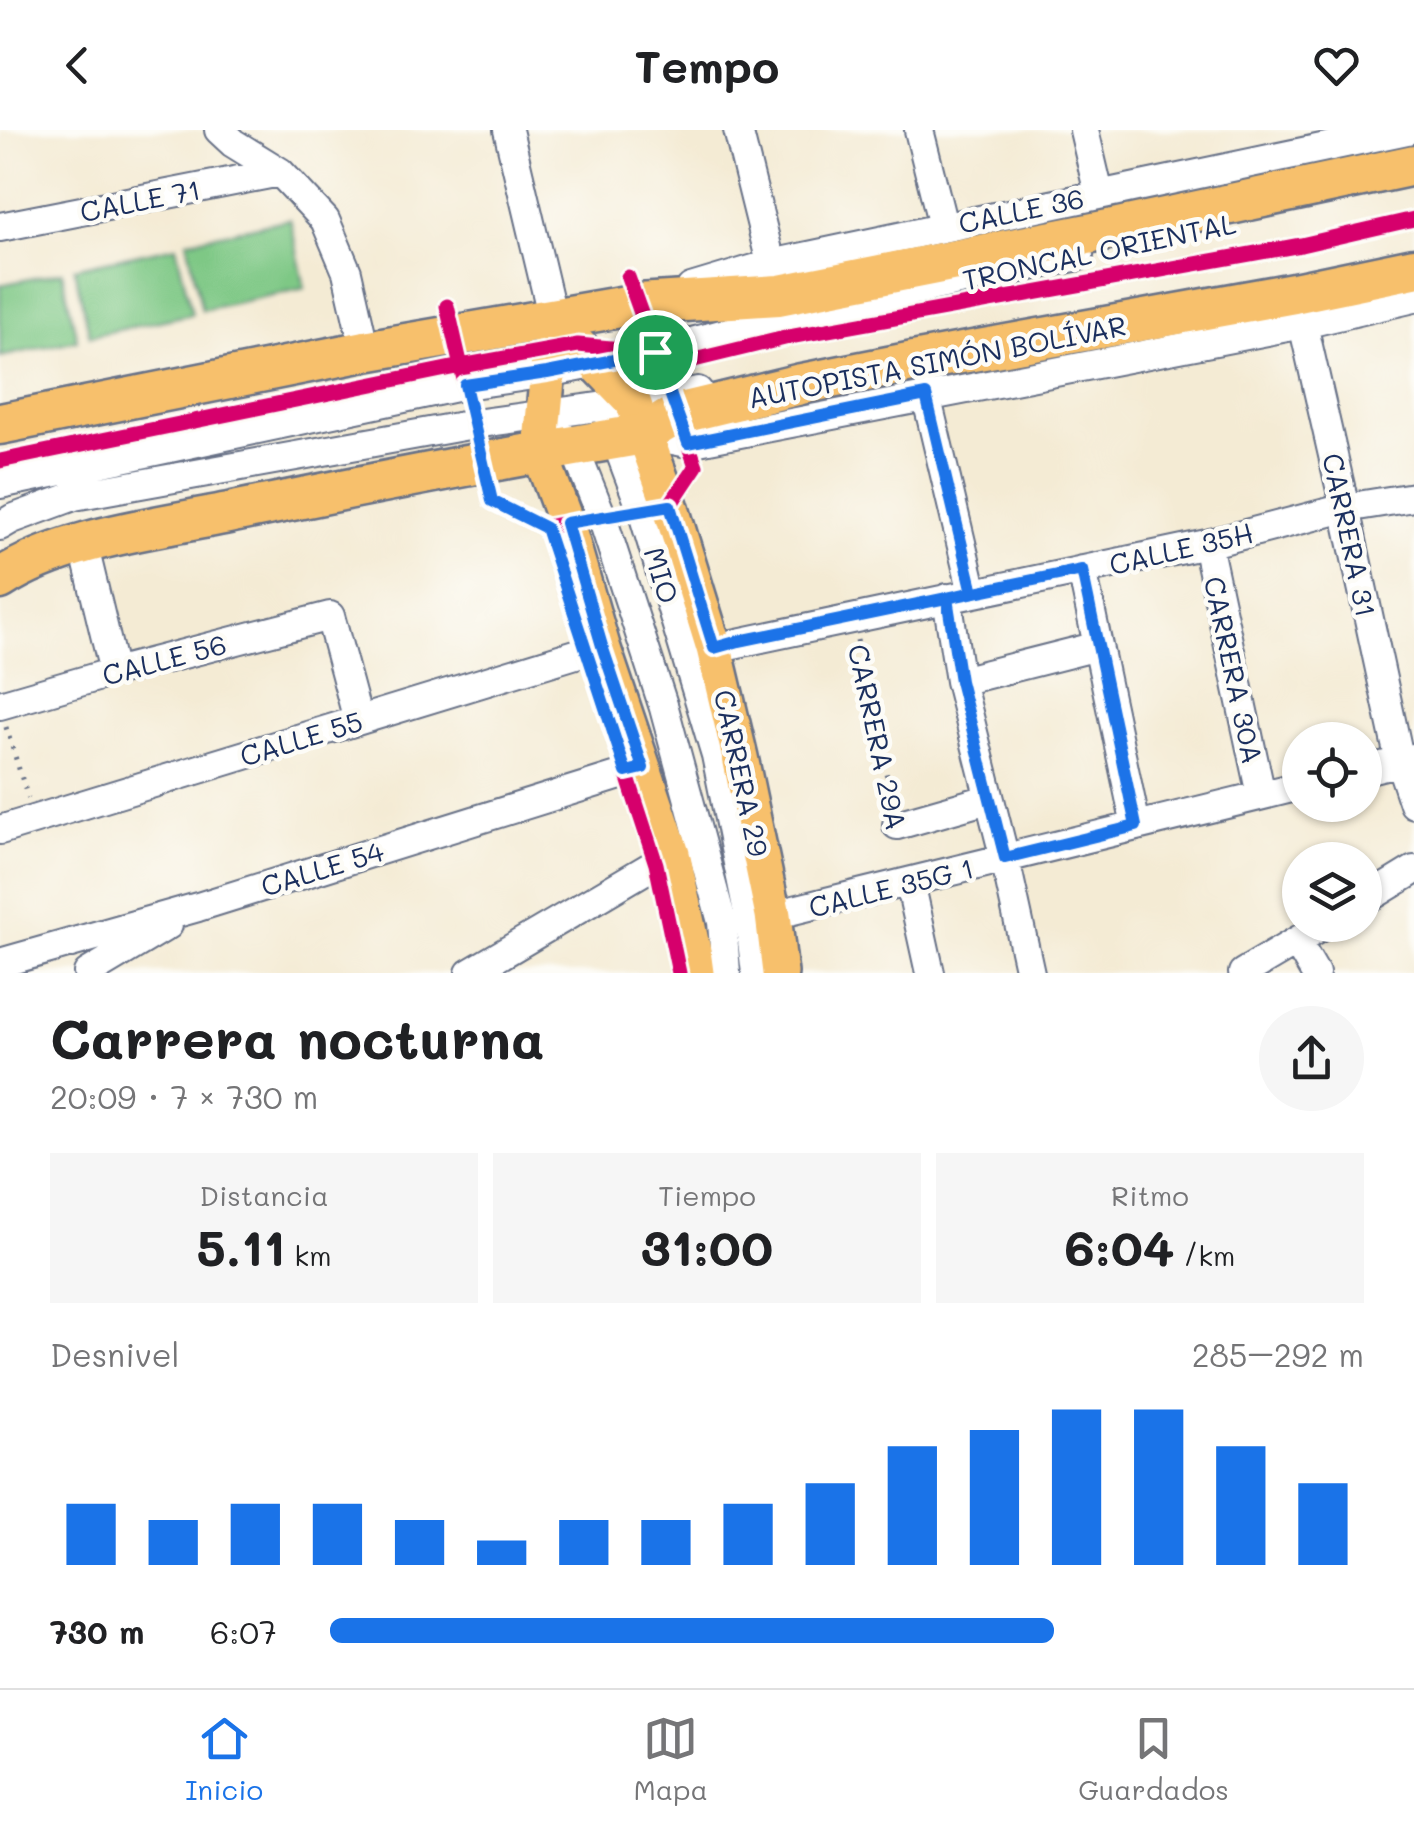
<!DOCTYPE html>
<html lang="es">
<meta charset="utf-8">
<style>
:root{--surface:#fff;--page:#f6f6f6;--text:#202124;--muted:#757577;--line:#e0e0e0;--accent:#1a73e8}
body{margin:0;font-family:Mali,sans-serif;background:var(--page);color:var(--text);height:100vh;display:flex;flex-direction:column;font-size:38px;white-space:nowrap}
*{box-sizing:border-box;margin:0}
p{font-size:32px;color:var(--muted)}
.icon{flex:none;width:55px;height:55px;fill:none;stroke:currentColor;stroke-width:2;stroke-linecap:round;stroke-linejoin:round}
.map{position:relative;height:843px;overflow:hidden}
.side{display:flex;flex-direction:column;background:var(--surface);flex:1}
.side>*{flex:none}
.buttons{position:absolute;left:1282px;top:592px;display:grid;gap:20px}
.buttons a{display:grid;place-items:center;width:100px;height:100px;border-radius:50%;background:var(--surface);box-shadow:0 2px 8px #0004;font-size:50px}
.pin{position:absolute;display:grid;place-items:center;width:85px;height:85px;color:#fff;margin:-42px;border:5px solid #fff;border-radius:50%;box-shadow:0 2px 10px #0007}
.round{display:grid;place-items:center;flex:none;width:105px;height:105px;border-radius:52px;background:var(--page)}
.summary{display:flex;align-items:center;justify-content:space-between;height:170px;padding:0 50px}
h1{font-size:55px;font-weight:700;line-height:75px}
.figures{display:grid;grid-template-columns:repeat(3,1fr);gap:15px;height:170px;padding:10px 50px}
.figures div{display:grid;align-content:center;border-radius:0px;background:var(--page);text-align:center}
.figures b{font-size:50px;font-weight:700}
.figures small{font-size:28px;font-weight:400}
.figures p{font-size:28px}
.chart{height:280px;padding:20px 50px}
.chart p{display:flex;justify-content:space-between}
.chart svg{width:100%;height:180px;margin-top:10px;stroke:var(--accent);stroke-width:6}
ul{padding:0 50px;list-style:none;font-size:32px}
li{display:grid;grid-template-columns:160px 120px 1fr;align-items:center;height:75px}
li i{height:25px;border-radius:12px;background:var(--accent)}
header{display:flex;justify-content:space-between;align-items:center;height:130px;padding:0 50px;background:var(--surface);font-size:45px;font-weight:700}
.dock{display:flex;justify-content:space-around;align-items:center;height:140px;border-top:2px solid var(--line);background:var(--surface);font-size:28px;color:var(--muted)}
.dock a{display:grid;justify-items:center;gap:5px}
.dock .on{color:var(--accent)}
.map>svg:first-child{display:block}
.pitch{fill:#7ec885;stroke:#4c7c72;stroke-width:2.5}
.lines{fill:none;stroke-linecap:round;stroke-linejoin:round}
.minor-casing{stroke:#677187;stroke-width:32}
.major-casing{stroke:#677187;stroke-width:40}
.highway-casing{stroke:#677187;stroke-width:45}
.path{stroke:#677187;stroke-width:5;stroke-dasharray:2.5 8;stroke-linecap:butt}
.minor{stroke:#fff;stroke-width:28}
.major{stroke:#f7c06c;stroke-width:35}
.highway{stroke:#f7c06c;stroke-width:40}
.cycleway-casing{stroke:#fdfcf7;stroke-width:21}
.cycleway{stroke:#d6006c;stroke-width:15}
.route-casing{stroke:#fff;stroke-width:20}
.route{stroke:#1a73e8;stroke-width:12}
.labels{text-anchor:middle;dominant-baseline:central;stroke-width:9;stroke-linejoin:round;paint-order:stroke}
.street-label{font-size:28px;fill:#1b2f5e;stroke:#fdfcf7}
</style>
<header><svg class="icon" aria-label="back" viewBox="0 0 24 24"><path d="M15 5l-7 7 7 7"/></svg>Tempo<svg class="icon" aria-label="heart" viewBox="0 0 24 24"><path d="M12 20l-8-8c-3-5 5-10 8-4 3-6 11-1 8 4z"/></svg></header>
<div class="map">
<svg width="1414" height="843" viewBox="0 0 1414 843">
<rect width="100%" height="100%" fill="#fdfcf7"/>
<filter id="ink" filterUnits="userSpaceOnUse"><feTurbulence type="fractalNoise" baseFrequency=".01" numOctaves="2"/><feDisplacementMap in="SourceGraphic" scale="20" xChannelSelector="R" yChannelSelector="G"/><feConvolveMatrix kernelMatrix="1 2 1 2 8 2 1 2 1" color-interpolation-filters="sRGB"/></filter>
<filter id="wash" filterUnits="userSpaceOnUse"><feTurbulence type="fractalNoise" baseFrequency=".0048" numOctaves="4" result="noise"/><feDisplacementMap in="SourceGraphic" scale="40" xChannelSelector="R" yChannelSelector="G"/><feGaussianBlur stdDeviation="2.25" result="paint"/><feColorMatrix in="noise" values="0 0 0 0 0 0 0 0 0 0 0 0 0 0 0 0 0 1.4 0 .05"/><feComposite in="paint" operator="in"/></filter>
<g filter="url(#wash)">
<rect width="100%" height="100%" fill="#f4ebd4"/>
<path class="pitch" d="M290,89L305,158L202,180L187,111Z
M176,116L192,184L90,206L74,138Z
M62,142L77,210L0,227V155Z"/>
</g>
<g filter="url(#ink)">
<g class="lines">
<defs>
<path id="minor" d="M219,0L233,13L280,42L325,90L347,142L365,221
M508,0L553,189
M738,0L775,149
M919,0L943,96
M1084,0L1099,64
M0,97L280,42
M691,158L771,134L1407,0
M1303,194L1345,378L1400,632L1414,674
M926,265L973,463
M610,295L642,380L716,625L749,787L756,843
M644,304L688,313L1303,194L1414,168
M564,307L574,317L602,387L664,578L722,792L726,843
M0,354L465,255L547,243L655,222L784,187L1079,126
M0,396L12,389L74,366L474,294L671,267L698,261
M83,413L114,542
M1207,414L1261,665
M1082,440L1136,696
M947,468L960,551L1005,729L1030,843
M714,518L1207,414L1345,378L1414,367
M960,551L1098,516
M0,575L114,542L330,486L358,590
M1365,640L1414,628
M897,695L988,669
M0,700L602,516
M910,752L930,843
M1365,770L1414,740
M773,785L1300,656
M1297,812L1315,843
M0,833L198,777L643,638
M88,843L168,795
M470,843L672,724
M1243,843L1324,795"/>
<path id="major" d="M553,189L633,272L670,375L714,518L740,627L773,785L780,843
M553,189L540,323L566,393L602,516L672,724L693,821L696,843"/>
<path id="highway" d="M0,294L365,221L638,174L779,165L1108,100L1414,35
M0,449C65,407 158,398 233,382C370,354 507,327 644,304L677,284L801,254L923,230L1294,163L1414,138"/>
</defs>
<use href="#minor" class="minor-casing"/>
<use href="#major" class="major-casing"/>
<use href="#highway" class="highway-casing"/>
<path class="path" d="M857,510L892,670
M6,597L28,668"/>
<use href="#minor" class="minor"/>
<use href="#major" class="major"/>
<use href="#highway" class="highway"/>
<defs>
<path id="cycleway" d="M447,176L492,371L546,397L670,375L696,336L628,147
M661,238L789,207L1301,115L1414,89
M0,331L461,236L578,215L655,222
M546,397L656,734L679,843"/>
</defs>
<use href="#cycleway" class="cycleway-casing"/>
<use href="#cycleway" class="cycleway"/>
</g>
</g>
<g class="lines" filter="url(#ink)">
<defs>
<path id="route" d="M655,222L547,243L465,255L492,371L546,398L626,642L643,638L602,516L566,393L670,376L714,518L739,511L1082,440L1136,696L1005,728L960,551L947,468L973,462L926,265L688,313L655,222"/>
</defs>
<use href="#route" class="route-casing"/>
<use href="#route" class="route"/>
</g>
<g class="labels">
<g class="street-label">
<text transform="translate(140 70) rotate(-11)">CALLE 71</text>
<text transform="translate(1021 80) rotate(-12)">CALLE 36</text>
<text transform="translate(1099 121) rotate(-12)">TRONCAL ORIENTAL</text>
<text transform="translate(937 231) rotate(-11)">AUTOPISTA SIMÓN BOLÍVAR</text>
<text transform="translate(1350 405) rotate(78)">CARRERA 31</text>
<text transform="translate(1181 418) rotate(-13)">CALLE 35H</text>
<text transform="translate(662 445) rotate(73)">MIO</text>
<text transform="translate(164 529) rotate(-15)">CALLE 56</text>
<text transform="translate(1234 540) rotate(78)">CARRERA 30A</text>
<text transform="translate(878 607) rotate(78)">CARRERA 29A</text>
<text transform="translate(301 608) rotate(-17)">CALLE 55</text>
<text transform="translate(742 643) rotate(78)">CARRERA 29</text>
<text transform="translate(322 738) rotate(-17)">CALLE 54</text>
<text transform="translate(891 757) rotate(-14)">CALLE 35G 1</text>
</g>
</g>
</svg>
<div class="buttons">
<a><svg class="icon" aria-label="locate" viewBox="0 0 24 24"><circle cx="12" cy="12" r="6"/><path d="M12 2v4M12 18v4M2 12h4M18 12h4"/></svg></a>
<a><svg class="icon" aria-label="layers" viewBox="0 0 24 24"><path d="M12 4l9 5-9 5-9-5zM3 14l9 5 9-5"/></svg></a>
</div>
<div class="pin" style="left:655px;top:222px;background:#1e9e55"><svg class="icon" aria-label="arrive" viewBox="0 0 24 24"><path d="M6 21V4h12l-3 4 3 4H6"/></svg></div>
</div>
<section class="side">
<div class="summary"><div><h1>Carrera nocturna</h1><p>20:09 · 7 × 730 m</p></div><a class="round"><svg class="icon" aria-label="share" viewBox="0 0 24 24"><path d="M12 15V3M7 8l5-5 5 5M5 13v7h14v-7"/></svg></a></div>
<div class="figures">
<div><p>Distancia</p><b>5.11<small> km</small></b></div>
<div><p>Tiempo</p><b>31:00</b></div>
<div><p>Ritmo</p><b>6:04<small> /km</small></b></div>
</div>
<div class="chart"><p><span>Desnivel</span>285–292 m</p>
<svg viewBox="0 0 160 44" preserveAspectRatio="none"><path d="M5 44V29M15 44V33M25 44V29M35 44V29M45 44V33M55 44V38M65 44V33M75 44V33M85 44V29M95 44V24M105 44V15M115 44V11M125 44V6M135 44V6M145 44V15M155 44V24"/></svg>
</div>
<ul>
<li><b>730 m</b>6:07<i style="width:70%"></i></li>
</ul>
</section>
<nav class="dock">
<a class="on"><svg class="icon" aria-label="home" viewBox="0 0 24 24"><path d="M3 11l9-7 9 7M6 9v11h12V9"/></svg>Inicio</a>
<a><svg class="icon" aria-label="map" viewBox="0 0 24 24"><path d="M3 6l6-2 6 2 6-2v14l-6 2-6-2-6 2zM9 4v14M15 6v14"/></svg>Mapa</a>
<a><svg class="icon" aria-label="saved" viewBox="0 0 24 24"><path d="M7 4h10v16l-5-4-5 4z"/></svg>Guardados</a>
</nav>
